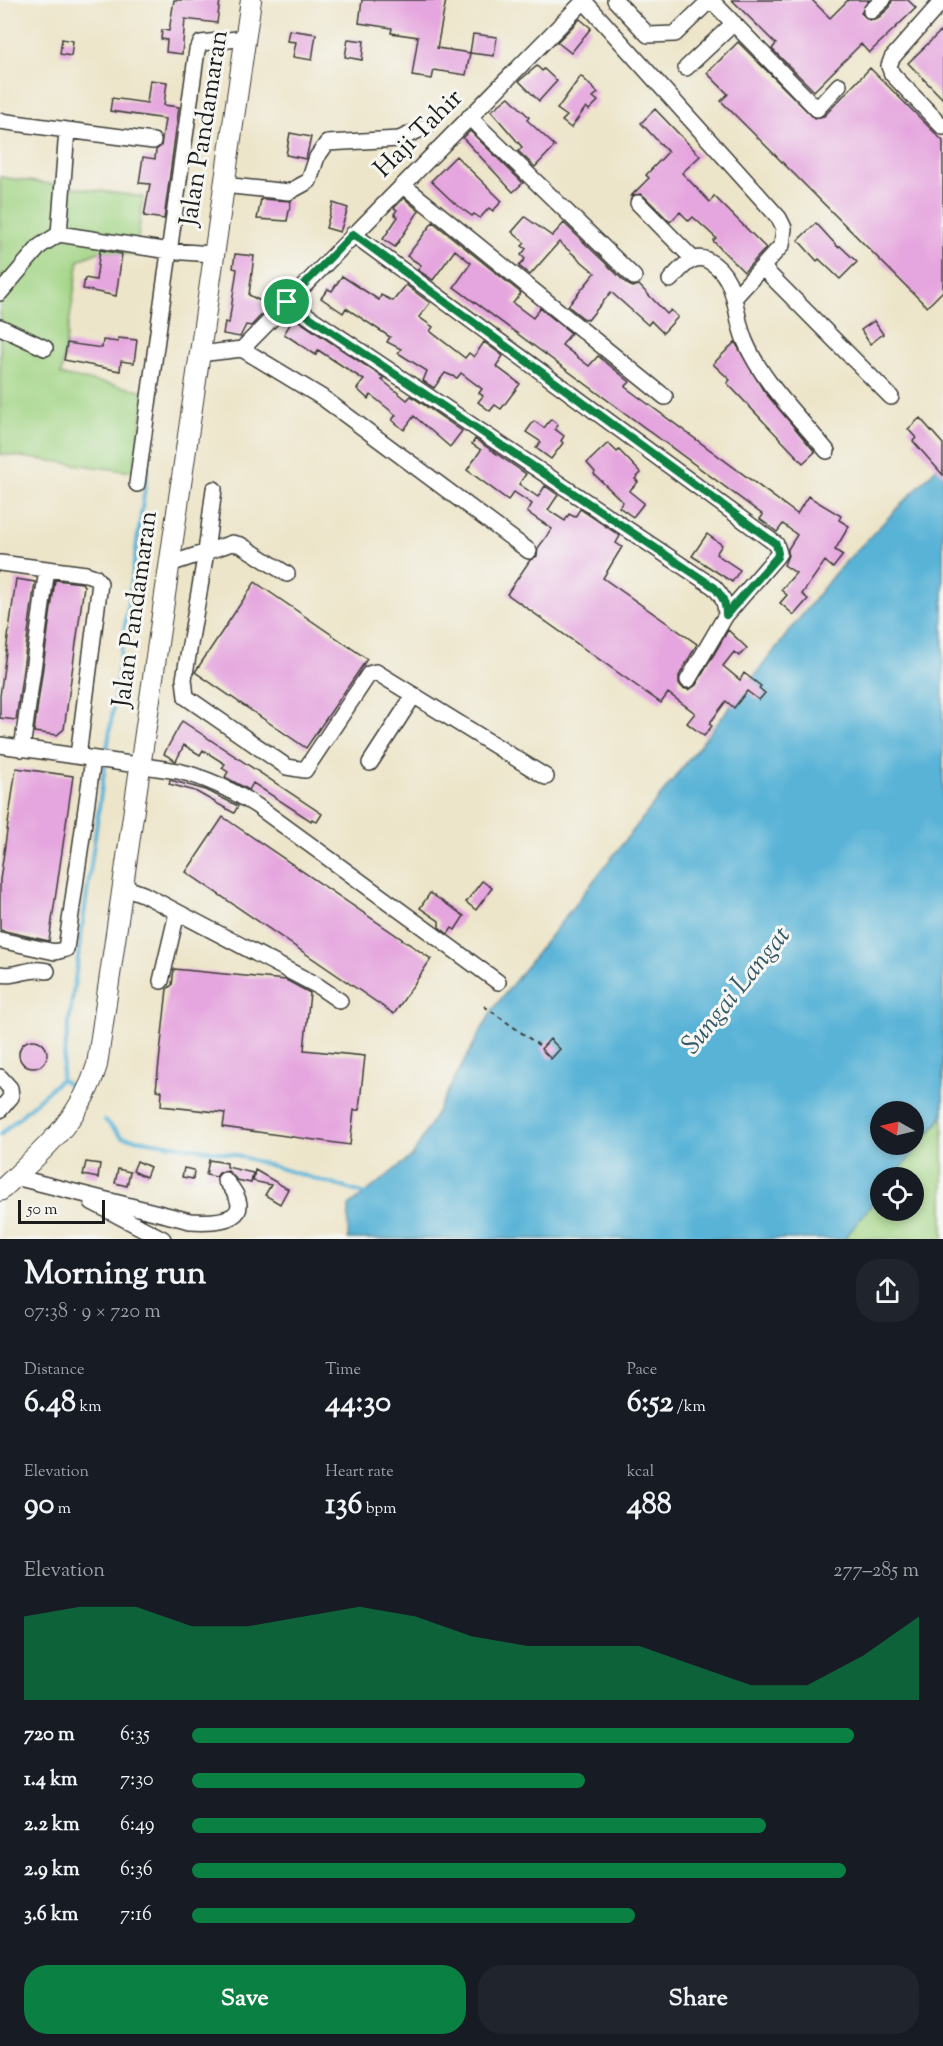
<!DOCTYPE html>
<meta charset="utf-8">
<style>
:root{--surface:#171b24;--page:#20242c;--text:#f1f3f6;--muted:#9ea1a6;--accent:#0b8043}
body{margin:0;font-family:"Sorts Mill Goudy",serif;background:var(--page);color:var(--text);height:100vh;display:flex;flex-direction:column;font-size:22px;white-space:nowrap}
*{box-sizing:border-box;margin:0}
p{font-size:20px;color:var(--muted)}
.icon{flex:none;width:33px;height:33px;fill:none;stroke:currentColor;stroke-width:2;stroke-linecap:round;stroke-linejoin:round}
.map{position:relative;height:1239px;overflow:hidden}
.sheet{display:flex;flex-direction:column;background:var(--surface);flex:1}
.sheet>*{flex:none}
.needle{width:39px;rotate:278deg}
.fabs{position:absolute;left:870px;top:1101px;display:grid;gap:12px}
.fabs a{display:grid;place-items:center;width:54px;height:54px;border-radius:50%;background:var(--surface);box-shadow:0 3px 9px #0003;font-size:30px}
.scale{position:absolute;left:18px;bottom:15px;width:87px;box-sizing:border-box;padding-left:6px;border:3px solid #1c1c1c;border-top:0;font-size:16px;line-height:21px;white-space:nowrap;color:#1c1c1c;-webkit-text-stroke:4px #f6f6f2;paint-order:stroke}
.pin{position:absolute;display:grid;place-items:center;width:51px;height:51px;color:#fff;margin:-26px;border:3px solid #fff;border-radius:50%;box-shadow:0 2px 6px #0007}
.round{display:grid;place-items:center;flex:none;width:63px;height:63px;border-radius:24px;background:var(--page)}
.summary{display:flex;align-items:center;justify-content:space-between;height:102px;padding:0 24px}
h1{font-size:33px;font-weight:700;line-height:45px}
.metrics{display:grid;grid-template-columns:repeat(3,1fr);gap:9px;height:102px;padding:6px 24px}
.metrics div{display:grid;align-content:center}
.metrics b{font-size:30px;font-weight:700}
.metrics small{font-size:16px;font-weight:400}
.metrics p{font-size:16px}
.chart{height:168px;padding:12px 24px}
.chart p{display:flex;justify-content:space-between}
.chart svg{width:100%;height:108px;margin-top:6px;fill:var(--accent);opacity:.7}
.primary-button{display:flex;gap:12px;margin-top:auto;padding:12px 24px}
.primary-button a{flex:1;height:69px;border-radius:24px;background:var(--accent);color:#fff;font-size:24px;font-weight:700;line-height:69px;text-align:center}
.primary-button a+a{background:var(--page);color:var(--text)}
ul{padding:0 24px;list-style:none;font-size:20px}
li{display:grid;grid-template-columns:96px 72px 1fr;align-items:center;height:45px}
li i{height:15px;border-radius:8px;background:var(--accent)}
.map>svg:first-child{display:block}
.green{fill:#a1d484;stroke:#5e7850;stroke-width:1.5}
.water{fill:#59b3d7;stroke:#3a687a;stroke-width:1.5;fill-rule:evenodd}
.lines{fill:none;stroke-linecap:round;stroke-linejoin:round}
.stream{stroke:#59b3d7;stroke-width:4}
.building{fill:#e5a5de}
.minor-casing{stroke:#3b3a36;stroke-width:18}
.major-casing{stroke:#3b3a36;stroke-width:22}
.path{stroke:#3b3a36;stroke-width:2;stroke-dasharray:4.5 4.5;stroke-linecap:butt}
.minor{stroke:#fff;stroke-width:15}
.major{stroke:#fff;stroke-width:20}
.route-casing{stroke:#fff;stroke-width:12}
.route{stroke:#0b8043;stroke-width:8}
.labels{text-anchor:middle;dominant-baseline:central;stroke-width:6;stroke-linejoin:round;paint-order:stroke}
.street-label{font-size:26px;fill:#1c1c1c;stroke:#f6f6f2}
.water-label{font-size:27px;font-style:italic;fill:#345867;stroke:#f6f6f2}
</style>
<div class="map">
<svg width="943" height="1239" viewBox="0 0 943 1239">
<rect width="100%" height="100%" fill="#f6f6f2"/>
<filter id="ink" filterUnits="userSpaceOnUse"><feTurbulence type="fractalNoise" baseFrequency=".0167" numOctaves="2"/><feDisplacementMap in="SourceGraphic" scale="12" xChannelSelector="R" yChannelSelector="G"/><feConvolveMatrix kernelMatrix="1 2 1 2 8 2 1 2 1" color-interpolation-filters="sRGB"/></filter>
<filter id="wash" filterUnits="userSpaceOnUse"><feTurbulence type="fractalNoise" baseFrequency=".008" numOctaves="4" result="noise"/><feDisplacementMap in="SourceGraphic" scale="24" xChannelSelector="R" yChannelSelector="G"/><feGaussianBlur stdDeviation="1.35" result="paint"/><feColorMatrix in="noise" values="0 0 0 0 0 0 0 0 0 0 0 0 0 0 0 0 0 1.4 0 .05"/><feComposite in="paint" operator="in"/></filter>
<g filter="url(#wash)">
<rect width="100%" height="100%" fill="#ede5c9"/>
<path class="green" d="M0,177L143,197L136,255L101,251L79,260L61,375L146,391L133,472L0,454Z
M943,1116V1239H844L880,1194V1210H914V1178L894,1177Z"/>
<path class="water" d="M943,461V1116L894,1177L880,1178V1194L844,1239H348L349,1206L413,1155L493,1009L835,573ZM880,1112H914V1144H880Z"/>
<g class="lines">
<path class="stream" d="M106,757L148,467
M61,1079L74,1089
M105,1120L122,1137L232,1154L369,1195
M0,1135L61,1079L105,765"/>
</g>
<g id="blocks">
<path class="building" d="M174,0H220L217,23L185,19L182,54L166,52L167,40L161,39L162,30L169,31Z
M362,0H446L437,48L470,53L466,75L434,70L432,79L412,76L418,37L391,33L392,28L359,23Z
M732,0H812L830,18L848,0H869L861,13L869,20L878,18L890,7L892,0H908L916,8L869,53L861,44L814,91L772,49L776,44Z
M580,19L591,28L571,53L557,42Z
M943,29V99L908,63Z
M289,30L316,34L312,60L293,57L296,42L287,41Z
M473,34L497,37L494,56L470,53Z
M62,39L73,41L71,56L60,54Z
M348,39L364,41L362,60L345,57Z
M738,42L814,118L824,116L870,68L943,141V291L927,307L721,101L728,94L707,73Z
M537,66L542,71L544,69L557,81L539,101L519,81Z
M581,76L598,93L593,97L598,101L589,110L586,107L571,128L562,121L567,116L557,109Z
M150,80L167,82L164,105L179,107L164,219L144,216L150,184L139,183L143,157L155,159L156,150L161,146L165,119L110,111L112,98L147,103Z
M509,97L529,117L527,120L555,146L535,167L518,151L522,147L491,111Z
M655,109L700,156L682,173L710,202L714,196L766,248L744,272L713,241L716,238L693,217L689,221L680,212L670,222L644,196L640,194L631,196L649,178L646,175L668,152L641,123Z
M470,131L523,183L513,192L463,138Z
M290,133L311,137L306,159L286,155Z
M456,156L502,201L493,211L489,208L480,218L474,214L472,216L453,202L431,181Z
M404,198L419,211L395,247L383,239L398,217L394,214L397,210L394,208Z
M261,199L291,201L287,221L257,219Z
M333,203L348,208L340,232L326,228Z
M525,217L552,236L564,223L627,284L632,287L639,285L667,314L671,310L678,317L663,333L651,321L648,325L611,292L588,320L583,318L568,306L595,273L559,242L530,275L519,266L525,259L521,255L526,249L522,246L525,243L512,232Z
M433,222L521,293L513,303L533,318L540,308L571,333L562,345L589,366L598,356L630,382L625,387L797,514L808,496L841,516L839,520L849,526L835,550L843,555L833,568L825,561L802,594L808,599L794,615L780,603L787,595L781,590L796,573L784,565L788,555V549L797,535L783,524L777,532L760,519L763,515L454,287L471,263L455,250L433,280L418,270L421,265L407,256Z
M816,223L838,247L840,246L857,262L840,279L819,259L817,261L798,240Z
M100,250L122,254L116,296L83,289L85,278L96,280Z
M235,254L254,256L249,295L270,306L251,326L246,325L240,337L223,334L225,322L229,323L237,269L233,268Z
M342,276L379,300L381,295L393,301L406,285L430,303L419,317L433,327L430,331L465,358L469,353L474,357L484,342L503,356L496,366L520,384L501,409L495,405L490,411L478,402L483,396L479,393L482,389L461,373L457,378L445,373L434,388L423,381L427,371L398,353L401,349L387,342L390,337L346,308L343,313L321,298L328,289L332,291Z
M294,318L384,378L382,380L407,400L411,396L462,431L450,447L414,416L404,430L392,420L396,415L371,395L368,399L357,389L364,380L318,350L316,355L284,334Z
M874,321L883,334L870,344L861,330Z
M118,338L137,340L134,363L121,361L120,371L64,360L67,343L102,348L103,340L118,342Z
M735,342L763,390L815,452L803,463L727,383L730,380L713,364Z
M920,418L943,444V475L913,441L916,438L908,429Z
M551,419L558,425L555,429L564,436L561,441L563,443L551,459L536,448L541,442L526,432L534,421L544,428Z
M475,439L526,474L519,484L538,497L545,486L558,495L548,510L565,521L569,514L575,517L580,509L620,536L616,543L622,547L603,578L697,644L679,676V684L683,688L689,690L696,685L728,630L747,648L739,656L734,652L723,666L740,680L744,673L761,686L759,688L765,693L759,700L747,691L734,708L726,701L709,724L712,726L704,736L687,723L695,713L668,693L661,703L507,594L530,560L537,556L538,548L552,529L527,512L532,504L514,492L508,500L467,470L481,450L472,444Z
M608,443L617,452L619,450L641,473L635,479L638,482L629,491L644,503L633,517L619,507L623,502L594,474L595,472L587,463Z
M707,534L722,545L716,554L740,570L732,582L692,556Z
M16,579L35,582L16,720L0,718V696Z
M55,580L82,583L84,586L64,729L57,735L34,732Z
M255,582L367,659L306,748L195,672Z
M182,721L322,814L317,822L312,819L311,821L253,783L249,790L225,777L228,772L222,768L225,764L203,750L200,755L184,745L176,761L164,754Z
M16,768L73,776L49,941L0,930V880Z
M170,780L206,790L238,806L234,813L195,791L169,784Z
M223,817L431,959L394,1014L186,872Z
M482,881L492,888L476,910L466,902Z
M430,893L464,916L455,930L452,928L448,934L439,927V921L420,908Z
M174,969L286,980L310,993L304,1050L365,1056L359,1110H354L350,1145L223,1127L225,1113L161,1106L162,1091L156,1090L167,989L172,985Z
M550,1039L560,1049L551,1059L541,1049Z
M19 1054a14 14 0 1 1 28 0a14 14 0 1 1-28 0Z
M209,1160L227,1163V1167L253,1173L251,1183L237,1180L228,1171L220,1172L216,1177L206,1175Z
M137,1161L150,1167L146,1177L133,1171Z
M86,1162L100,1164L98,1178L83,1175Z
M184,1168L194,1170L193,1179L182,1177Z
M118,1169L130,1172L127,1186L115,1183Z
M255,1170L288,1189L280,1204L265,1195L271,1185L253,1181Z"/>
</g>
</g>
<g filter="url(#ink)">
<use href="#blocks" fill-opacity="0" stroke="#3b3a36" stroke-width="1.5"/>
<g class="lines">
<defs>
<path id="minor" d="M615,0L648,35L675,34L710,0
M711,0L817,109L839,85
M943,0L892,58L889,66L892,74L943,127
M585,2L779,218L784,228L782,245L736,296
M871,11L883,0
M686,68L734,23
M469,117L634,277
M0,121L67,130L59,234
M67,130L153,141
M223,185L289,192L309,181L317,157L327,143L399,139L426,127
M403,185L665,397
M638,203L693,259
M353,234L776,544L779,553L776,557L726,615
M762,267L891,397
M670,280C680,270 692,253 707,260C739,276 733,314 745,341C762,382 798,416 827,451
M0,293L40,246L59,234L169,251L213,254
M287,302L714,587C722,596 726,602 726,615L688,680
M0,327L45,348
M242,349L323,398L529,551
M199,354L242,349L585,0
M137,484L197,50L201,43L246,38
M214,489L206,552L232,543L241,545L287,574
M0,563L86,574L95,577L100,583L78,756
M170,564L206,552L184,679L186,697L287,767L305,770L369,674L376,672L546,777
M0,745L178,771C208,778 232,790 257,806L498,982
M22,749L47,569
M370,763L414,695
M124,887L143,894L318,986L340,1001
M0,940L55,952L66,949L93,759
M0,974C16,978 30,966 47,971
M161,981L177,913
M0,1077L10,1088L11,1097L0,1110
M15,1177L190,1221C222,1223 260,1219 225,1180
M92,1202L163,1239"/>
<path id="major" d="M0,1191C40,1153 81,1120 97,1065L251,0"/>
</defs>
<use href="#minor" class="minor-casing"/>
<use href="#major" class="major-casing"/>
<path class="path" d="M484,1006L540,1046"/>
<use href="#minor" class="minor"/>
<use href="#major" class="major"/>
</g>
</g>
<g class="lines" filter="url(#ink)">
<defs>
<path id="route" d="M353,234L776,544L778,553L777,557L726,615C726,602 722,596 714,587L287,302Z"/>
</defs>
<use href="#route" class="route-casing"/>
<use href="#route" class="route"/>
</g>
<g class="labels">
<g class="street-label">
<text transform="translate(205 128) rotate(-81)">Jalan Pandamaran</text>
<text transform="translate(419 134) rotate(-45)">Haji Tahir</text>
<text transform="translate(136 609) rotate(-82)">Jalan Pandamaran</text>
</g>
<g class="water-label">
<text transform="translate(737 991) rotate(-51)">Sungai Langat</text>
</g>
</g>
</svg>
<div class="fabs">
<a><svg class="needle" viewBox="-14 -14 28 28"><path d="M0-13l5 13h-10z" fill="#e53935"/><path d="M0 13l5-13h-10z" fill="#9ea1a6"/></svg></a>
<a><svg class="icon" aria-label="locate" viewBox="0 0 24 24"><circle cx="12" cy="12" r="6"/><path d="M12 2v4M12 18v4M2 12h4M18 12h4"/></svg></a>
</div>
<div class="scale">50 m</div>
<div class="pin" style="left:287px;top:302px;background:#1e9e55"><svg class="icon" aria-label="arrive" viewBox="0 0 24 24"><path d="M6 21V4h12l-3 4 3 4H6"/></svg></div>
</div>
<section class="sheet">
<div class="summary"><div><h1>Morning run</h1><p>07:38 · 9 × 720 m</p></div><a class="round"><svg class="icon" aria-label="share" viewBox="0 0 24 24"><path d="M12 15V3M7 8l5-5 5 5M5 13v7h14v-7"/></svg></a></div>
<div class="metrics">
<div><p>Distance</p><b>6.48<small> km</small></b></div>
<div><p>Time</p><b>44:30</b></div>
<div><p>Pace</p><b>6:52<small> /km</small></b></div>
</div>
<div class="metrics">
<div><p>Elevation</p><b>90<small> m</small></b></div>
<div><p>Heart rate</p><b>136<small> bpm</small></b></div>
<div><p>kcal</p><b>488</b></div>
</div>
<div class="chart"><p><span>Elevation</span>277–285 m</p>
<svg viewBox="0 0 160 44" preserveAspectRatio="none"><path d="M0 44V10L10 6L20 6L30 14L40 14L50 10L60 6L70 10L80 18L90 22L100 22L110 22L120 30L130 38L140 38L150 26L160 10V44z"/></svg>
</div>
<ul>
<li><b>720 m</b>6:35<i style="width:91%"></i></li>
<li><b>1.4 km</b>7:30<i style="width:54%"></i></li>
<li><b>2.2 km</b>6:49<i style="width:79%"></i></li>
<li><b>2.9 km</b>6:36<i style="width:90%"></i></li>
<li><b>3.6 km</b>7:16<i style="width:61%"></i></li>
</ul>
<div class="primary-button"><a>Save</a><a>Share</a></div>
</section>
